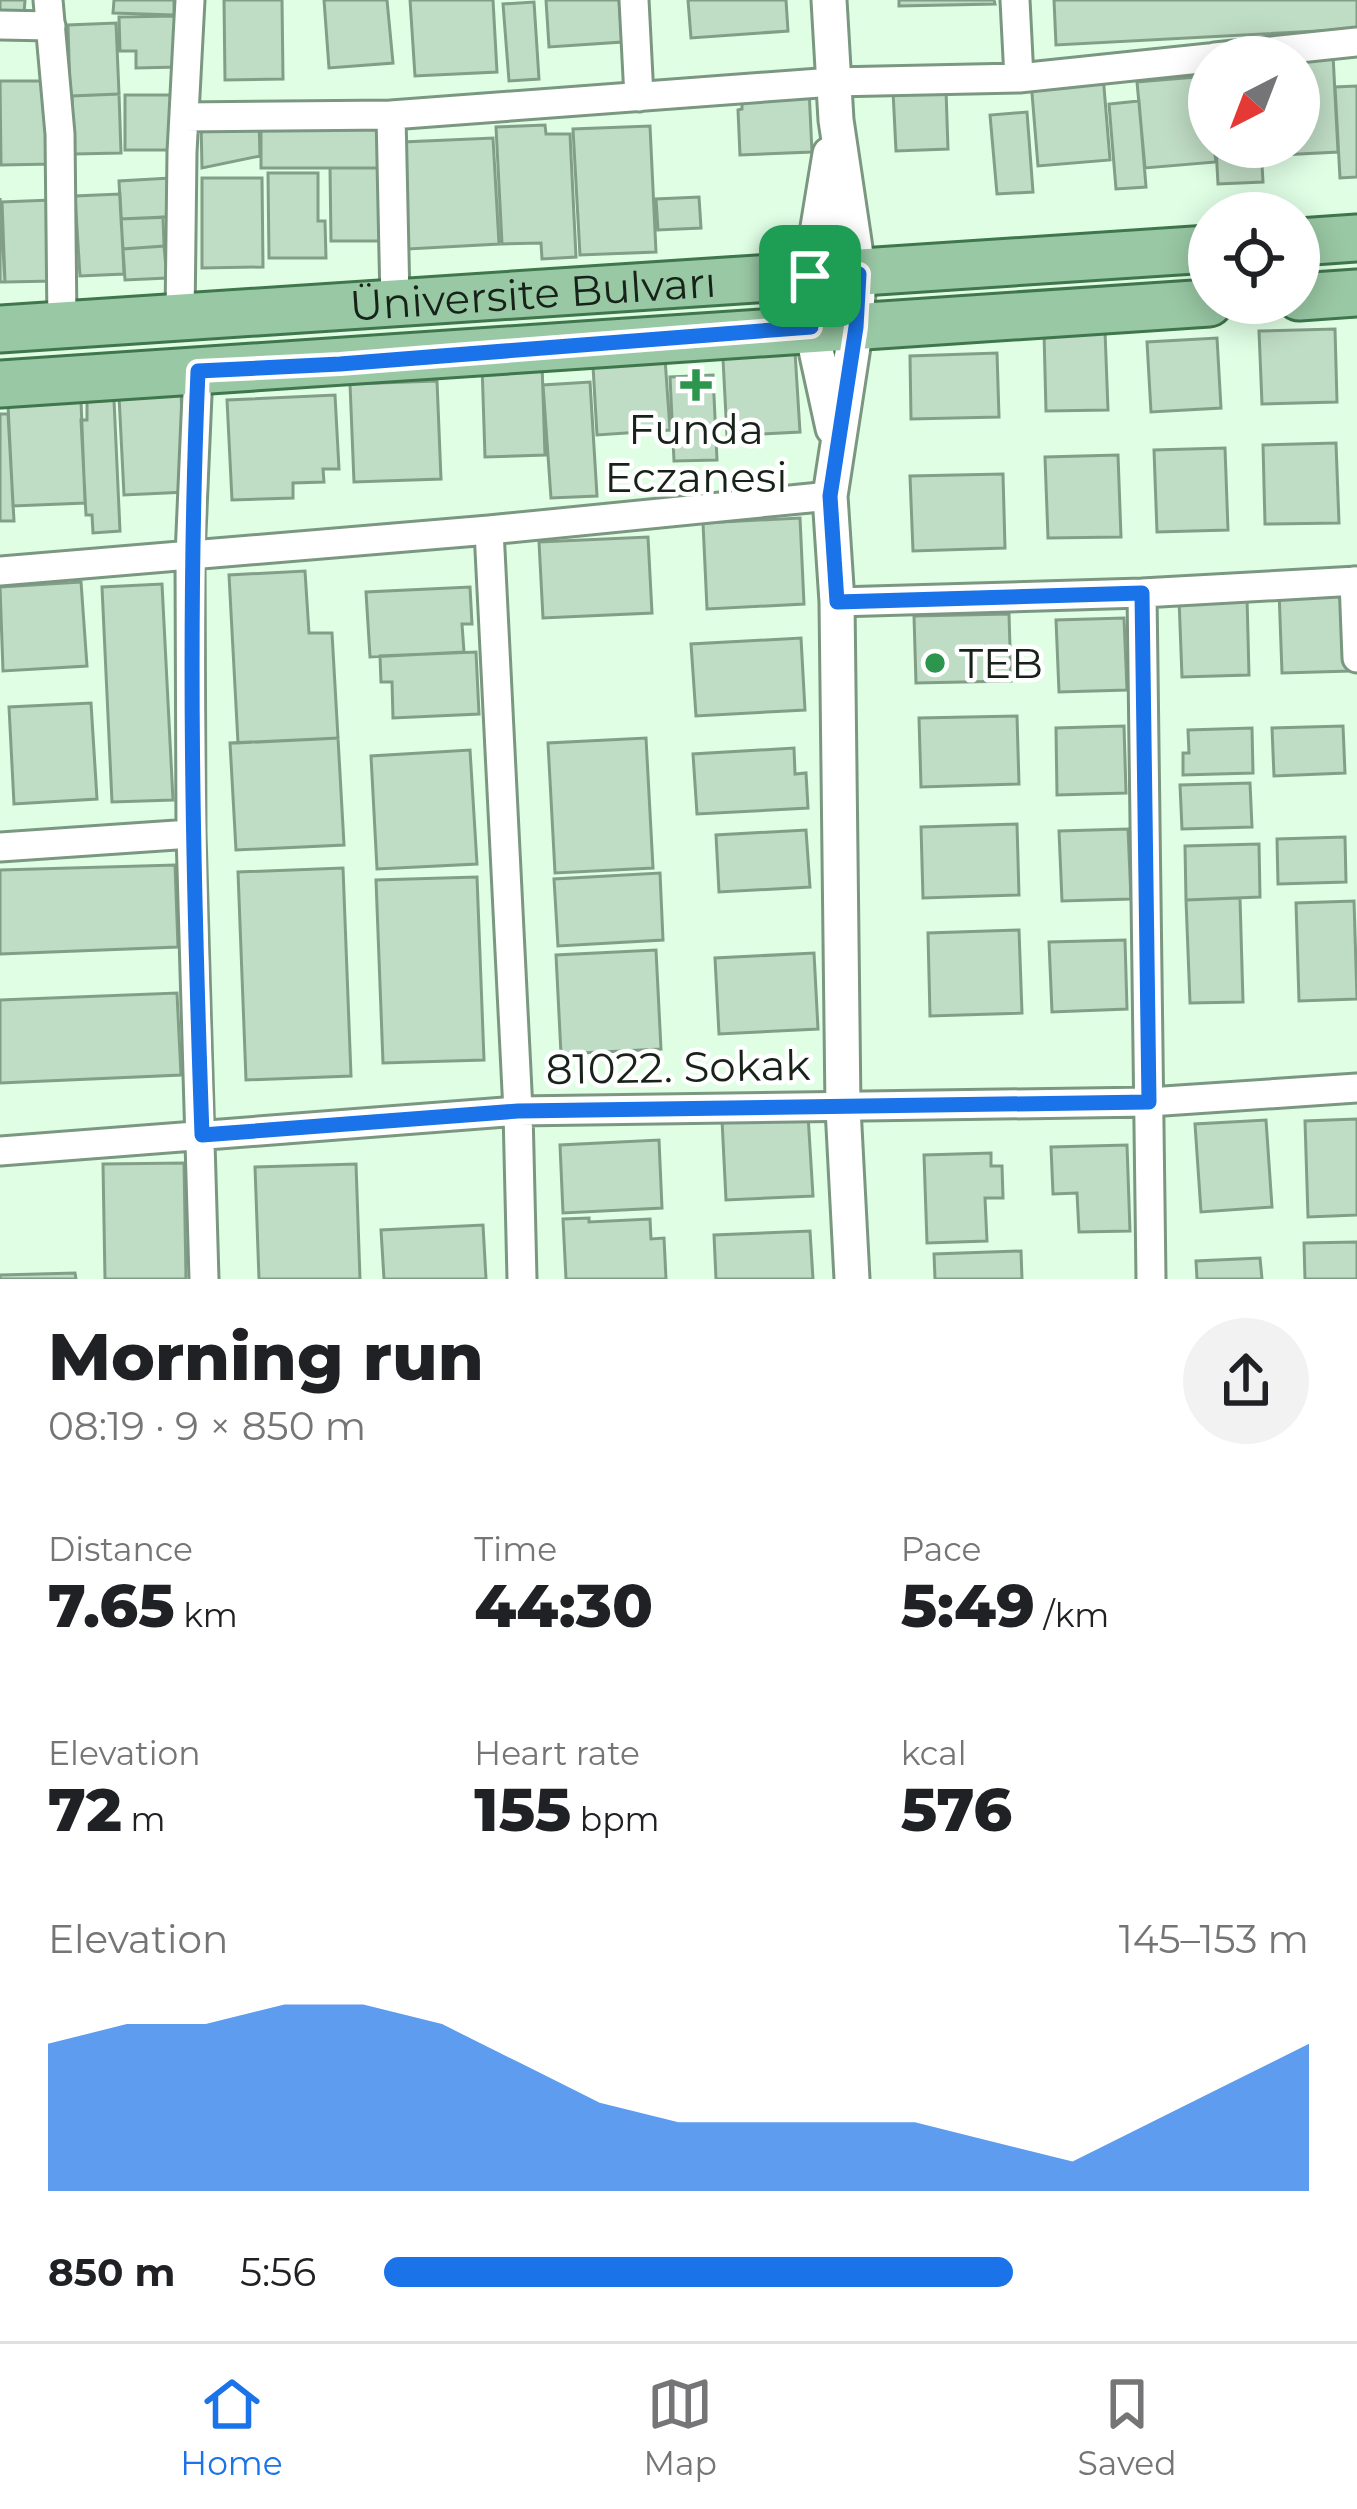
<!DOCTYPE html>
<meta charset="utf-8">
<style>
:root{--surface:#fff;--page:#f2f2f2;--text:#202124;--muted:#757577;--line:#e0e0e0;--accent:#1a73e8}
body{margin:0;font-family:Montserrat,sans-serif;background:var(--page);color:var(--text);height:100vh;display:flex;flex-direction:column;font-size:45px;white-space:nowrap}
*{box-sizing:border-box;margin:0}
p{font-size:39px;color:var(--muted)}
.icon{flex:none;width:66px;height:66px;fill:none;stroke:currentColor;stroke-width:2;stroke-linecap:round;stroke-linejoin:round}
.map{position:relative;height:1279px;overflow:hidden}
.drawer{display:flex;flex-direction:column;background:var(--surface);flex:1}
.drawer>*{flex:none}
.needle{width:78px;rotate:222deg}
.fabs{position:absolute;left:1188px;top:36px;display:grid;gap:24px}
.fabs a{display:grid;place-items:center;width:132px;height:132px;border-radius:50%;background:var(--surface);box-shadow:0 6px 30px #0003;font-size:60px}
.pin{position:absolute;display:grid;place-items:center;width:102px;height:102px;color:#fff;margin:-51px;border-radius:24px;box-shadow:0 6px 18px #0006}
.round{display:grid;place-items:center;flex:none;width:126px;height:126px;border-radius:63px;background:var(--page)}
.headline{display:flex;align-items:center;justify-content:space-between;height:204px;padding:0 48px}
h1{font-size:66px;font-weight:800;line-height:90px}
.stats{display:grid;grid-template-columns:repeat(3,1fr);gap:18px;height:204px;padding:12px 48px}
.stats div{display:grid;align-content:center}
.stats b{font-size:60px;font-weight:800}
.stats small{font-size:33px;font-weight:400}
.stats p{font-size:33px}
.chart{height:336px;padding:24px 48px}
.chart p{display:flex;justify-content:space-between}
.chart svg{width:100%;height:216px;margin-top:12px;fill:var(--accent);opacity:.7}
ul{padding:0 48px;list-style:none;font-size:39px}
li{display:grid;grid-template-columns:192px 144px 1fr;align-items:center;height:90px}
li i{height:30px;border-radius:15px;background:var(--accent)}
.tabs{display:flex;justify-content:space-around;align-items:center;height:168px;border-top:3px solid var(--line);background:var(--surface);font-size:33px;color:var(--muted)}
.tabs a{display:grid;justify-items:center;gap:6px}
.tabs .active{color:var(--accent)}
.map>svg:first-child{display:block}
.building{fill:#bfdcc4;stroke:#829e87;stroke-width:3}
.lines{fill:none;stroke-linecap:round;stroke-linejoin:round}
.minor-casing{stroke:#7b9780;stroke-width:33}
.tertiary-casing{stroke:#7b9780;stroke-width:39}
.primary-casing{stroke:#3f764c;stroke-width:51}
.minor{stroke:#fff;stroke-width:27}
.tertiary{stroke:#fff;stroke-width:33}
.primary{stroke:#99c8a4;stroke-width:45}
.route-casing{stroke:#fff;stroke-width:24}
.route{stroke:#1a73e8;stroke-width:15}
.poi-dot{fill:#2c964e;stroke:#fff;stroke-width:4.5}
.labels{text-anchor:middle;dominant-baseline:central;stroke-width:9;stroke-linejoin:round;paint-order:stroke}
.street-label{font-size:42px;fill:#172219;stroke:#fff}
.poi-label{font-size:42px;fill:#172219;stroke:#fff}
</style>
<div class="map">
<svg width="1357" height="1279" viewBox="0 0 1357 1279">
<rect width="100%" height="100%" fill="#dffee4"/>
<path class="building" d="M0,0H25L24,14L0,13Z
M114,0H174V15L113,13Z
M224,0H282L283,79L225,80Z
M324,0H387L393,63L329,68Z
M410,0H493L497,72L415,76Z
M546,0H619L622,42L549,47Z
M688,0H786L788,31L691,38Z
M899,0H994L995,4L899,6Z
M1054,0H1357V29L1056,45Z
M534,2L539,79L509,81L503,4Z
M177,16L178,67L136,68V51H120L119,17Z
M116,23L119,94L70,96L68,25Z
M1333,55L1338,152L1262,156L1261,147H1299V57Z
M1103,75L1110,160L1038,166L1031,81Z
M1208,76L1209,147H1214L1216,162L1145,168L1137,82Z
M0,81H51L53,164L1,165Z
M1357,86V177L1340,178L1335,87Z
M809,89L812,152L740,155L738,110L742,109V92Z
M946,90L948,149L896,151L893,91Z
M119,94L121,153L74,154L72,96Z
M125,95H177L178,150H125Z
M1139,101L1146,187L1116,189L1109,104Z
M1027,112L1033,192L997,194L990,115Z
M259,121L260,156L202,168L201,122Z
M385,121L386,168H261V122Z
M545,125L546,134H570L576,257L542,259L541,243L502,244L496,127Z
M650,126L656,252L580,255L573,129Z
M493,138L499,244L408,249L403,142Z
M1216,147H1261L1263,182L1218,184Z
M330,168H386V241H331Z
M268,173H318V221H325L326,258H269Z
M170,178L172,217L121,219L119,181Z
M202,178H262L263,267L202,268Z
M120,194L124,274L80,276L75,196Z
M699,197L701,228L658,230L656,199Z
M0,198L5,282H0Z
M51,200L54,281L5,282L2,202Z
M163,217L164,246L123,249L121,219Z
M164,246L167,278L125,280L123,249Z
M1335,329L1337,402L1262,404L1259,331Z
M1105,331L1108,410L1046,411L1044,333Z
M794,336L800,432L727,436L722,340Z
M1217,338L1221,408L1151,412L1147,342Z
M664,344L670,430L597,435L592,349Z
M997,353L999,417L911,419L910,356Z
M542,363L545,455L485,457L482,365Z
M713,375L717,460L674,461L670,377Z
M437,381L441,479L354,482L350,384Z
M590,382L597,496L551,498L543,385Z
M181,394L186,492L124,495L119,396Z
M335,395L339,469H323L324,482L293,483V498L232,500L227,400Z
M114,400L120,531L93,533L92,515H86L81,420H87V402Z
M81,401L85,503L13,506L8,405Z
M0,414H8L14,521H0Z
M1336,443L1339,523L1265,524L1263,445Z
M1225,448L1228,530L1157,532L1154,450Z
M1118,455L1121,537L1048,538L1045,457Z
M1003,474L1005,548L913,551L910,476Z
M800,518L804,604L707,609L703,523Z
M648,537L652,613L543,618L539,542Z
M305,571L309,633H332L338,738L238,743L229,575Z
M81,582L87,666L3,671L0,587Z
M162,584L173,800L112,802L102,587Z
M470,587L472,624H462L464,652L370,657L366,592Z
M1348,589L1351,671L1282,673L1279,591Z
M1247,597L1249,675L1182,677L1179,599Z
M1009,614L1011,681L916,683L914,616Z
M1124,618L1127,690L1059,692L1056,620Z
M801,638L805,710L696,716L691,644Z
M476,652L479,714L393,718L392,682H381L380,656Z
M91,703L97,799L14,804L9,707Z
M1017,716L1019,784L921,787L919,718Z
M1124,726L1126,793L1057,795L1056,728Z
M1343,726L1345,773L1274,776L1272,728Z
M1252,728L1253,773L1183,775V753H1189L1188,730Z
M338,738L344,845L236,850L230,743Z
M646,738L653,868L555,873L548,743Z
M794,748L795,774L806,773L808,808L697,814L693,754Z
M470,750L477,864L377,869L371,756Z
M1250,783L1252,827L1182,829L1180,785Z
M1017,824L1019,895L923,898L921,827Z
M1128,829L1131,899L1062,901L1059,831Z
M806,830L810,887L719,892L716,835Z
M1345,837L1346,882L1278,884L1277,839Z
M1259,844L1260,897L1186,900L1185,846Z
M175,865L178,947L0,954V870Z
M343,868L351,1076L246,1080L238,872Z
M660,873L663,940L558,946L554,879Z
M477,877L484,1060L383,1063L376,880Z
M1240,898L1243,1002L1190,1003L1186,900Z
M1354,901L1357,999L1299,1001L1296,903Z
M1019,930L1022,1013L930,1016L928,933Z
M1125,940L1127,1009L1052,1012L1049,942Z
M656,950L661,1049L561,1054L556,955Z
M814,953L818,1029L719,1034L715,958Z
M177,993L181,1075L0,1083V1000Z
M808,1115L813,1196L726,1200L722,1120Z
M1357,1119V1215L1308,1217L1305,1121Z
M1266,1120L1272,1207L1201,1212L1195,1124Z
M659,1140L662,1208L563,1213L560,1145Z
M1127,1145L1130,1231L1079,1232L1077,1193L1053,1194L1051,1147Z
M991,1153V1166H1002L1003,1198H985L987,1241L927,1243L924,1155Z
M184,1163L186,1279H105L103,1164Z
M356,1164L360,1279H259L255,1167Z
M589,1218V1222L650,1219L651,1239L664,1238L666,1279H566L563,1219Z
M483,1225L486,1279H384L381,1230Z
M810,1231L813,1279H716L714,1235Z
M1357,1242V1279H1305L1304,1243Z
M1021,1251L1022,1279H935L934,1254Z
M1260,1258L1262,1279H1197L1196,1261Z
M75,1273L76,1279H0V1275Z"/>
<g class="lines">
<defs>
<path id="minor" d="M48,0L60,134L62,324
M634,0L639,97
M1015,0L1019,78
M0,25L51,26
M1215,57L1357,42
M184,117L391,115
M395,301L391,115L833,82L1019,78L1209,58
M180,317L182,152L190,0
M198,372L190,556L191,834L204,1279
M489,530L518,1111L522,1279
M0,571L489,530L830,496
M1354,581L1357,658
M1142,593L1151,1279
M837,602L1142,593L1357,581
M0,847L191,834
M0,1151L518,1111L1149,1102L1357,1088"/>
<path id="tertiary" d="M829,0L836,120L859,275L856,327L830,496L837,602L843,1108L852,1279
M830,154L810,276L811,327L833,428"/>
<g id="primary">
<path d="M1299,242L1357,238"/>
<path d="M1299,297L1357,293"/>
<path id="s1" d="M0,329L1209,249"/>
<path d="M0,384C403,358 806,329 1209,303"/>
</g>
</defs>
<use href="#minor" class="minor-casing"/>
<use href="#tertiary" class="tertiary-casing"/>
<use href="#primary" class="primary-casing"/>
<use href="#minor" class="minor"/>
<use href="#tertiary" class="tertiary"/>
<use href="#primary" class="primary"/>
</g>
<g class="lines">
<defs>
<path id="route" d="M859,274L856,327L830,496L837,602L1142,593L1149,1102L518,1111L202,1135C193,880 187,626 198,371L340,364L811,327L810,276Z"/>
</defs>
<use href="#route" class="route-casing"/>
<use href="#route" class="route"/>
</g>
<g class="poi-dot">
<path d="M690 367h12v12h12v12h-12v12h-12v-12h-12v-12h12z"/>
<circle cx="935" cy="663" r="12"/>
</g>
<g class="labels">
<g class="street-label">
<text stroke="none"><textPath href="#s1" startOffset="534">Üniversite Bulvarı</textPath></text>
<text transform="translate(678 1067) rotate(-1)">81022. Sokak</text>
</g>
<g class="poi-label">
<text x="696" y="429">Funda<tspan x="696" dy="48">Eczanesi</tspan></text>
<text x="959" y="663" text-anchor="start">TEB</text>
</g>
</g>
</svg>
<div class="fabs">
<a><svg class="needle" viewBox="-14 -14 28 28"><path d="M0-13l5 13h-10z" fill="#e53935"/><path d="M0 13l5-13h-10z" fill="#757577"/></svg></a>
<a><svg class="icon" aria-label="locate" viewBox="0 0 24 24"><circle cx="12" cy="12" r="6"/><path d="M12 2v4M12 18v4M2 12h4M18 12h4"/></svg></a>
</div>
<div class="pin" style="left:810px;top:276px;background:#1e9e55"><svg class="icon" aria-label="arrive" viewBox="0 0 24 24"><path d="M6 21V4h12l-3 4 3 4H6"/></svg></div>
</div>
<section class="drawer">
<div class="headline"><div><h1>Morning run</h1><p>08:19 · 9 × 850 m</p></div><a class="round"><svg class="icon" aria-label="share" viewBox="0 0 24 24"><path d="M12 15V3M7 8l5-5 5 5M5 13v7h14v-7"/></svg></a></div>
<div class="stats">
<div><p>Distance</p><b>7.65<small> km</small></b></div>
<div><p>Time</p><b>44:30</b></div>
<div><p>Pace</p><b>5:49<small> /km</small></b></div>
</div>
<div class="stats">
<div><p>Elevation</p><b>72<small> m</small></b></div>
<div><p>Heart rate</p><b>155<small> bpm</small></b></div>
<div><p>kcal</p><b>576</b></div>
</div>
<div class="chart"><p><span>Elevation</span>145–153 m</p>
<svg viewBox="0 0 160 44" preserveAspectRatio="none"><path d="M0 44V14L10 10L20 10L30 6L40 6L50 10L60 18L70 26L80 30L90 30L100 30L110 30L120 34L130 38L140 30L150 22L160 14V44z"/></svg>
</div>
<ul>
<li><b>850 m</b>5:56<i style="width:68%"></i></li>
</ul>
</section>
<nav class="tabs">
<a class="active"><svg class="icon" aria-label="home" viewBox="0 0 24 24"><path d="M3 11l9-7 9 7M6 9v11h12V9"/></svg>Home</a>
<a><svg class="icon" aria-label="map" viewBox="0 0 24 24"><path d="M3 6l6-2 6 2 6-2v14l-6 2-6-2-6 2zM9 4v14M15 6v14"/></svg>Map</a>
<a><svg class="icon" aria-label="saved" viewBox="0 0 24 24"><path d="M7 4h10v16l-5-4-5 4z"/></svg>Saved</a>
</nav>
